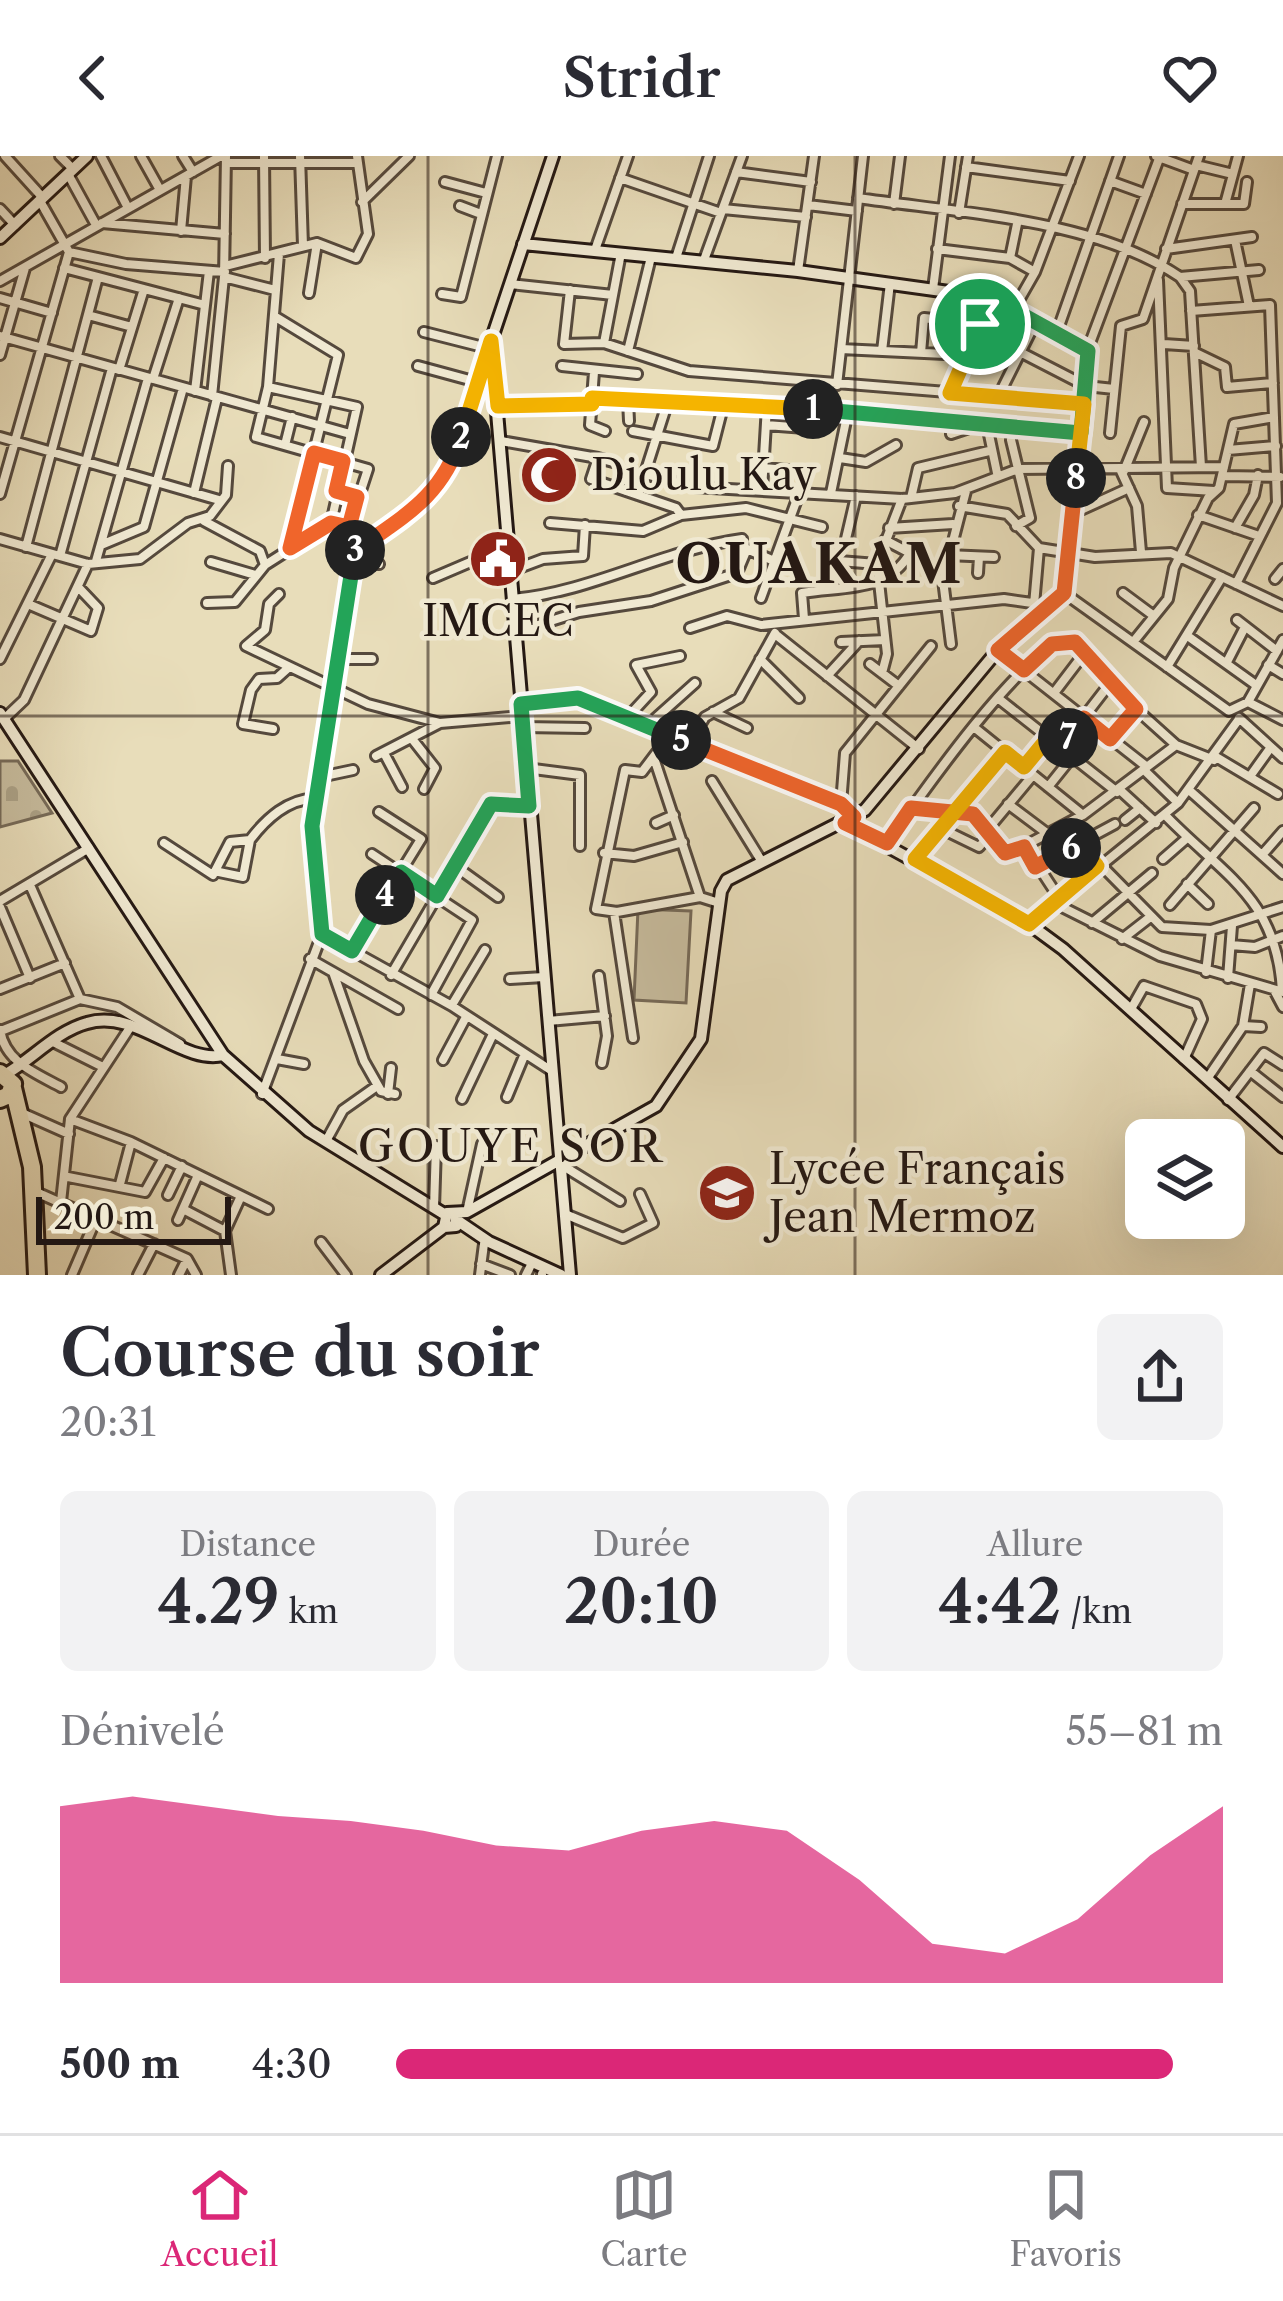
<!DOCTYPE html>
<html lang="fr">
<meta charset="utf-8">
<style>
:root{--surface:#fff;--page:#f2f2f3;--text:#2b2b33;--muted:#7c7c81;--line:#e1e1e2;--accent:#db2777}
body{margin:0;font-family:"Libre Caslon Text",serif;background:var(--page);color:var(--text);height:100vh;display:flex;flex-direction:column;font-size:45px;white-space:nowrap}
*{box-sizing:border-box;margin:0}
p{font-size:39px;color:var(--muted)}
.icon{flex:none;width:66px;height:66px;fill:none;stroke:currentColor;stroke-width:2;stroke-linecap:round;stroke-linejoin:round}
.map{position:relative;height:1119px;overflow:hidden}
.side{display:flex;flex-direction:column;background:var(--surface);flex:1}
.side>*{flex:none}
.fabs{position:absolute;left:1125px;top:963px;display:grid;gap:24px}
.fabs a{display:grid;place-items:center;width:120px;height:120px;border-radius:18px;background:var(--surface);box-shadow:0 12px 48px #0002;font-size:60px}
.scale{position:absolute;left:36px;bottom:30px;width:195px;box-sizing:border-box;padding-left:12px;border:6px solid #241813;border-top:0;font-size:33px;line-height:42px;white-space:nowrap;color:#241813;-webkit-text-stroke:9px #f0e9d2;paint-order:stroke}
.pin{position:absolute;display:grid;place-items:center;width:102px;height:102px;color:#fff;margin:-51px;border:6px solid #fff;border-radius:50%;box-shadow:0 3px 12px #0007}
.km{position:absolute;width:60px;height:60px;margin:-30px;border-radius:50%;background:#222;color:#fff;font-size:33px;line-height:60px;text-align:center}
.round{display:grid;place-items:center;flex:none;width:126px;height:126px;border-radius:18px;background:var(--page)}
.overview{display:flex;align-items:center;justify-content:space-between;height:204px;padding:0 60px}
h1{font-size:66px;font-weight:600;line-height:90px}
.metrics{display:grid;grid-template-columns:repeat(3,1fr);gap:18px;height:204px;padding:12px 60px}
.metrics div{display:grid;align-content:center;border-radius:18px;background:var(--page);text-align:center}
.metrics b{font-size:60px;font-weight:600}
.metrics small{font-size:33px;font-weight:400}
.metrics p{font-size:33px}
.chart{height:336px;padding:24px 60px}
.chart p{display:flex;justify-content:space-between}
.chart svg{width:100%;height:216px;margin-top:12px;fill:var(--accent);opacity:.7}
ul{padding:0 60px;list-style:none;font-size:39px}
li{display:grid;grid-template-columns:192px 144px 1fr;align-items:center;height:90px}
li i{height:30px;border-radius:15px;background:var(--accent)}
header{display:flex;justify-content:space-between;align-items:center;height:156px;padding:0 60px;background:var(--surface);font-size:54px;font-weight:600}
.tab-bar{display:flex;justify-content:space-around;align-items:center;height:168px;border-top:3px solid var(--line);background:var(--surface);font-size:33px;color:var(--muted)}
.tab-bar a{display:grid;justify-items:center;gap:6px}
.tab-bar .on{color:var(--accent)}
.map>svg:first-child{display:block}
.cemetery{fill:url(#cemetery-stones);stroke:#766a58;stroke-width:3}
.garden{fill:#c7bc9e;stroke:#766a58;stroke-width:3}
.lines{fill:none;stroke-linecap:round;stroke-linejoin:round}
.street-casing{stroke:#55493d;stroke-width:14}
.secondary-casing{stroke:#241813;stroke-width:16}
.highway-casing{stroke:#241813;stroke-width:22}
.street{stroke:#f0e9d2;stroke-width:8}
.secondary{stroke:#f0e9d2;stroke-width:10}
.highway{stroke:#e8ddba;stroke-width:16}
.split-1-casing{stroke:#fff;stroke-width:24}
.split-2-casing{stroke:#fff;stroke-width:24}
.split-3-casing{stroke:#fff;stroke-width:24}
.split-4-casing{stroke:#fff;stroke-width:24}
.split-5-casing{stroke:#fff;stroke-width:24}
.split-6-casing{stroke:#fff;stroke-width:24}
.split-7-casing{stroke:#fff;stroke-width:24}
.split-8-casing{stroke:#fff;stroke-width:24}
.split-9-casing{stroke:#fff;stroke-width:24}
.split-1{stroke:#22a559;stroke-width:15}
.split-2{stroke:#f5b400;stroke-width:15}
.split-3{stroke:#f0652b;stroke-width:15}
.split-4{stroke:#22a559;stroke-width:15}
.split-5{stroke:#22a559;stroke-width:15}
.split-6{stroke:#f0652b;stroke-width:15}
.split-7{stroke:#f5b400;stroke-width:15}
.split-8{stroke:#f0652b;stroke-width:15}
.split-9{stroke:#f5b400;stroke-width:15}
.grid{fill:none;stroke:#241813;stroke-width:3;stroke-opacity:0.55}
.labels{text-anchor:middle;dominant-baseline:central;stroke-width:9;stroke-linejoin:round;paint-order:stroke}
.poi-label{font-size:42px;fill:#241813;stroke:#f0e9d2;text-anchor:start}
.neighbourhood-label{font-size:45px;letter-spacing:3px;fill:#241813;stroke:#f0e9d2}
.district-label{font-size:54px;font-weight:bold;letter-spacing:3px;fill:#241813;stroke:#f0e9d2}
</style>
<header><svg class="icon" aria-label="back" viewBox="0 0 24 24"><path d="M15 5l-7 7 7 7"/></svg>Stridr<svg class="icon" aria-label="heart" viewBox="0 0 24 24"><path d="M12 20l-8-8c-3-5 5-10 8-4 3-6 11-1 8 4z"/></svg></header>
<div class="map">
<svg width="1283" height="1119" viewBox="0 0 1283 1119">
<defs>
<pattern id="cemetery-stones" width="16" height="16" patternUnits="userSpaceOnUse" patternTransform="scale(3)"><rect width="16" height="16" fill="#c7bc9e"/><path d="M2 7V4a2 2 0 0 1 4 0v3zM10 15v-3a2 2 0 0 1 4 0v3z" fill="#aba187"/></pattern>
</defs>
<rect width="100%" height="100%" fill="#e8ddba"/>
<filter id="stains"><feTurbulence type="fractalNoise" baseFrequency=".00167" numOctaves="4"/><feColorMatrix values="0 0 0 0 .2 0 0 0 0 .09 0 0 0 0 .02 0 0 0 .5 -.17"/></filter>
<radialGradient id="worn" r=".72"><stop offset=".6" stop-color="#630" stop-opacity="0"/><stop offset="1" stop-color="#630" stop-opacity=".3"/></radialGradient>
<path class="cemetery" d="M0,605H18L52,657L0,671Z"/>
<path class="garden" d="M638,753L691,755L686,847L634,844Z"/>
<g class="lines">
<defs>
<path id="street" d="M5,0L43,42
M60,0L73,13
M101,0L128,52
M141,0L160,34
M183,0L193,16
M264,0L265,102
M300,0L303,90
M1156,0L1194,14
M226,7H358
M1196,9L1233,18
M966,11L1070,25
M736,16L811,26
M68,18L96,69
M620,22L721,57
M1110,25L1146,38
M445,26L486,37
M858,42C959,57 1095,63 1180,121
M362,46L409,0
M894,48L900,0
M1182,48H1244L1247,26
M1225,48L1238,0
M808,49L857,55
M460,50L481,58
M0,53L15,69
M723,53L806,61
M959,57L968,0
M102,67L225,78
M181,75L186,20
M1235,84L1249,150
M937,93L1010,102L1035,116
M1166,93L1252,81
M595,94L628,0
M69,96L126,108L225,116
M279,98L268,231L256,281L368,313L349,371L355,395
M676,102L709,0
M1010,102L1017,68
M704,104L742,0
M225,110L317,87L356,102L368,78L357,0
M64,112L205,149
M798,115L814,0
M224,121L275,134
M1158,124L1167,332L1214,335
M0,125L221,0
M510,128L613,139
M933,133L950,0
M570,134L564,188L604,187L689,215L1084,247
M309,137L317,87
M442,138L461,141L497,0
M0,142L52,157
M1015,151L1035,116L1079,0
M1191,155L1270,149L1277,347L1236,428
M88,159L132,171
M274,160L338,199L290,392
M424,176L487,192
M1057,176L1119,0
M0,180L350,278
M604,187L621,97
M1164,188L1194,190
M841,193L966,199
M628,195L651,101
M882,195L890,127
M1087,195L1160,0
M1020,196L1086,230L1114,233
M921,197L924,162L981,168
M1196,197L1225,211L1227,231L1273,227
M0,199L25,112
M418,210L477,226
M562,210L637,218
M119,214L144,133
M594,216L590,269L605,275
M153,223L179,142
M837,229L863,0
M268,231L357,251L331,367
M195,235L209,115
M949,237L992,142
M212,240L224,121L226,0
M998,241L1036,165
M592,242L926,260L1081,277
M628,244L629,265
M498,250L592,249
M766,269L805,272
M987,269L997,317
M633,275L713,290L724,247
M1110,277L1121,170L1143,163L1199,0
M951,278L978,269
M0,281L219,344
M1011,284L1030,362L1016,370
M501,285L598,302L591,323L676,352L681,359
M285,289L292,261
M1228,294L1276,290
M598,302L613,306
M840,302L866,306L896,289
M1201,311L1190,135L1180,121L1259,114
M763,312L800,315
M1121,315L1137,350L1141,396
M1124,315L1144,266
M645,318L694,331L902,343L955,337L1018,313L1224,311
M1222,320L1280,321
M762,334L767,250
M194,337L217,242
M831,337L848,255
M0,338L69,96L40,45
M638,339L668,245
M911,342L918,312L989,295
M959,350L1007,358L1039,392L1095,401L1171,397L1283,450
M1072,358L1129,332
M1198,359L1259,380
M204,365L260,395L265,409
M550,367L643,375L681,359L746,352L822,371
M889,372L953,368
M1235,372L1254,339L1258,319
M0,383L88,408L140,403L188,367L210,360L226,339L228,310
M845,387L856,340
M101,389L144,371L183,232
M26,391L98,121
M947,399L994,401
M60,400L112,212
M351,403L379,408
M96,405L148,222
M839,405L877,408
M211,406L255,419
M511,415L543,403L583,400L585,369
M978,417L979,401
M433,422L508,390
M1275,423L1283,413
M1064,437L1229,555L1248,546L1283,484
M1123,437L1154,460
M279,438L269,448L265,474L246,490L368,548L440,567
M761,442L800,335
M513,443C592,436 662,394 742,383
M207,447L235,446L265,409L331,367L349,371
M28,448L91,475L98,452L80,433
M1034,449L1039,392
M804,463L802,437C843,430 887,437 910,397L885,384
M1237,464L1277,495
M690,472L727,460L761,469L1004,443L1032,447
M516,476L579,456L651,445L737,417L747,393L774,405
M775,478L919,593
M1189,481L1256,529
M1134,485L1168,443L1174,412L1208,342L1219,332L1234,268L1274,261
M841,486L885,484
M951,488L943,424L966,335
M998,494L1147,611
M0,503L52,398
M336,503H372
M760,503L799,542
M1227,506L1245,471
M870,508L899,530
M1268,509L1283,518
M1167,511L1222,421
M882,517L887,498L877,408L902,343
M827,520L859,485
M1054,537L1086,495
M999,543L1117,636
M1248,546L1283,564
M521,548L556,541L594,547L841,648L854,661
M713,556L747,572
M627,562L651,536L636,509L680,500
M1239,562L1283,602
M4,563L24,544L88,408
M647,570L695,527
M523,571L585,572
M975,572L1083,659
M273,573L243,568L251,534L259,523L277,522L287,513
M670,579L642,616L625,614L596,753L617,756L700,741
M1110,583L1136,553
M413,584L435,612L424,633
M689,587L705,561L739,542L775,477
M1060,592L1111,526
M384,597L402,631
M376,600L440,567L522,560
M1216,601L1278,638
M654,602L700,741L719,747
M1024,611L1048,582
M526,612L580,619V690
M1144,614L1178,647
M1251,619L1271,591
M320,621L353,614
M712,625L762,706
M1048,631L1072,601
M1120,634L1156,667
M1189,634L1283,718
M841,648L845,597L931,490
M1008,648L1048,678
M913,652L973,658L1009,698L1083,659L1176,589
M1165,659C1223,719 1277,742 1282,835
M1125,664L1140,652
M656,667L674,659
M940,672L979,691L991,677
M988,673L1033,619
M164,687L213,719L230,686L250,684C265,664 289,641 316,643
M887,687C918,643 1018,499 1064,485L1086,494L1136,553L1176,589L1214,604
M1079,688L1097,710
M1025,690L1059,742
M604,697L634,700L683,686
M372,698L472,764L431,839
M1262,699L1283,675
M915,703L1005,596
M1163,703L1187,682
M1100,708L1162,771L1211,774L1283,751
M455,710L498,741
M1035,711L1115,668
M219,716L243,721L250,684
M1187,728L1208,748
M30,729L80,843
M0,745L89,692
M1054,747L1160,800L1283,836
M1170,749L1254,652
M0,751L30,822
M614,756L633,882
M1092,767L1152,717
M1029,768L1178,647L1239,563
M322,778L452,850L552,915
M1122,783L1149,762
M1231,789L1255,791L1283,780
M352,795L421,683L379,656
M310,803L398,853
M333,816L364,905L381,935L395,938
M1206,816L1211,774
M391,819L491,648L529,650
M599,820L607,880L602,907
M1228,822L1232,770
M510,823L544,821
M0,833L65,807
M1274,834L1283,851
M452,849L485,794
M1131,853L1144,830L1196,848L1202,863L1184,903
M548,865L605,860
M1243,870L1261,871
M0,874C5,906 35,917 61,931
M1,875L80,843L117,851L180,888
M53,886L101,910
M277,903L304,908
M443,904L466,861
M1250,915L1283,941
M1207,923L1243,870L1250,828
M262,938L322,778L312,669L351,403L435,336L449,317L491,186
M388,938L391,912
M507,941L524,900
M462,943L492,880
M1228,944L1264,897L1283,909
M24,958L69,978
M70,963L131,986L268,1053
M326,985L343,954L377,930
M560,1008L620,1045
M68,1021L145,1036L164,1002
M120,1028L131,986
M36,1036L187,1103L196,1119
M168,1039L182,1010
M61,1046L70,963L131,870
M434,1052L436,990
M183,1053L225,1075L231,1119
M467,1056L482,988
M565,1058L623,1082L653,1067L640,1038
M178,1064L198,1019
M225,1075L241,1040
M321,1086L346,1119
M481,1108L510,1119
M72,1119L96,1063
M138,1119L154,1088
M179,1119L187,1103
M480,1119L484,1088
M526,1119L530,1111
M542,1119V1118"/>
<path id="secondary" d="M553,0L491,185L570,1119
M0,82L87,0
M0,557L223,899L309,975L444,1058
M845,667L1029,768L1063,793L1283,991
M6,918C32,903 57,875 87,867C136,852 182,909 223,899
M456,1060V1070L444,1071L447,1057L467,1056L656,950L701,883L721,735L727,724L865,654L998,494L1064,437L1088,203L1083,192L992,142L798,115L523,88
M458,1065L489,1086L561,1119
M381,1119L444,1071"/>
<path id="highway" d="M0,917L13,928L9,939L0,943
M13,932L32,1011L37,1119"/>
</defs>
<use href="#street" class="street-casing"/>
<use href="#secondary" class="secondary-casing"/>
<use href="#highway" class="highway-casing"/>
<use href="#street" class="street"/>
<use href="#secondary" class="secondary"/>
<use href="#highway" class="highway"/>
</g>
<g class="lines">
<defs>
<path id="split-1" d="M813,253L1081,277L1088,195L992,142L980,168"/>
<path id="split-2" d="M461,281L491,185L498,250L592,248V242L813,253"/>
<path id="split-3" d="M355,394L349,371L357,341L336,335L343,305L314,297L290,392L331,367L349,371L355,395C404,360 442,341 461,281"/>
<path id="split-4" d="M355,394L312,670L322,778L352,795L385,739"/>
<path id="split-5" d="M385,739L401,716L437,740L491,648L529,650L521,548L578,542L681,584"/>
<path id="split-6" d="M681,584L841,648L854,661L845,667L887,687L911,652L973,658L1005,697L1024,691L1035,711L1071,692"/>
<path id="split-7" d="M1068,582L1060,592L1048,582L1024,611L1005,596L915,703L1029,768L1097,710L1078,688L1071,692"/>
<path id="split-8" d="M1068,582L1084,562L1110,583L1136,553L1075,486L1052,488L1024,514L998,494L1064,437L1076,322"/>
<path id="split-9" d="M980,168L950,237L1084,248L1076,322"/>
</defs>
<use href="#split-1" class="split-1-casing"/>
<use href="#split-2" class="split-2-casing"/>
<use href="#split-3" class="split-3-casing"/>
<use href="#split-4" class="split-4-casing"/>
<use href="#split-5" class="split-5-casing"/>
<use href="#split-6" class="split-6-casing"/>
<use href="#split-7" class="split-7-casing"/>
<use href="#split-8" class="split-8-casing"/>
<use href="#split-9" class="split-9-casing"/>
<use href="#split-1" class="split-1"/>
<use href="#split-2" class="split-2"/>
<use href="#split-3" class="split-3"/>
<use href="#split-4" class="split-4"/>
<use href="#split-5" class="split-5"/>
<use href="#split-6" class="split-6"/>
<use href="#split-7" class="split-7"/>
<use href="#split-8" class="split-8"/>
<use href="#split-9" class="split-9"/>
</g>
<path class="grid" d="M428,0V1119M855,0V1119M0,560H1283"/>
<defs>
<symbol id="mosque-disc" viewBox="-11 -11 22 22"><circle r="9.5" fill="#8f2418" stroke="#f0e9d2"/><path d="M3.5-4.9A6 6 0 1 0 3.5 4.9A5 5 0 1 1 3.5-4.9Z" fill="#fff"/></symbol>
<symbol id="civic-disc" viewBox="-11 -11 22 22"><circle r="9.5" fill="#8f2418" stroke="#f0e9d2"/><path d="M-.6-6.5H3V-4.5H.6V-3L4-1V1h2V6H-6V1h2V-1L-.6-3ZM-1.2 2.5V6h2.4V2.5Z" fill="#fff"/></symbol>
<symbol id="school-disc" viewBox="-11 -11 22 22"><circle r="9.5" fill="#8f2418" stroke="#f0e9d2"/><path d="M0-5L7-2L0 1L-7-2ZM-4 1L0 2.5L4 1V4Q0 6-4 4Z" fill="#fff"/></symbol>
</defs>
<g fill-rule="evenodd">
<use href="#mosque-disc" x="516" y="286" width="66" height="66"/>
<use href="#civic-disc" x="465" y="370" width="66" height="66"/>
<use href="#school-disc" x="694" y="1004" width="66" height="66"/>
</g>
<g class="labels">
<g class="poi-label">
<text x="591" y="319">Dioulu Kay</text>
<text x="498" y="465" text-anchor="middle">IMCEC</text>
<text x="769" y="1013">Lycée Français<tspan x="769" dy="48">Jean Mermoz</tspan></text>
</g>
<g class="neighbourhood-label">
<text x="511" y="990">GOUYE SOR</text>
</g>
<g class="district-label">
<text x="820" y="408">OUAKAM</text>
</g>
</g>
<rect width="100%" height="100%" filter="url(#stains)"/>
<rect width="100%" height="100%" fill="url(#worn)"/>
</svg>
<div class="fabs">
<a><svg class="icon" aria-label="layers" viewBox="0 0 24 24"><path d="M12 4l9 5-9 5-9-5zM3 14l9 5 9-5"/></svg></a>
</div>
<div class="scale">200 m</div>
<div class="pin" style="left:980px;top:168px;background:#1e9e55"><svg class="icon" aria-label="arrive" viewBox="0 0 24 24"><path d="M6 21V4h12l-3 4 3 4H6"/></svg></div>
<b class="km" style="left:813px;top:253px">1</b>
<b class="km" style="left:461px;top:281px">2</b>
<b class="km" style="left:355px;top:394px">3</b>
<b class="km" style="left:385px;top:739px">4</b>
<b class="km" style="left:681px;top:584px">5</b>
<b class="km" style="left:1071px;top:692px">6</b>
<b class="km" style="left:1068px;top:582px">7</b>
<b class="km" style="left:1076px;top:322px">8</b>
</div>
<section class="side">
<div class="overview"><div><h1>Course du soir</h1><p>20:31</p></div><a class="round"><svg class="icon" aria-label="share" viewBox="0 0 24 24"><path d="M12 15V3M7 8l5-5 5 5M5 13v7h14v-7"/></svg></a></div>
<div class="metrics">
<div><p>Distance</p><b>4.29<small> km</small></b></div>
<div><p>Durée</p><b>20:10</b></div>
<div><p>Allure</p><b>4:42<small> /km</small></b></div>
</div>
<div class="chart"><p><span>Dénivelé</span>55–81 m</p>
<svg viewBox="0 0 160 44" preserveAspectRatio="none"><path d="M0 44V8L10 6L20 8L30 10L40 11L50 13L60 16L70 17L80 13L90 11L100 13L110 23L120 36L130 38L140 31L150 18L160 8V44z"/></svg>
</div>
<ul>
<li><b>500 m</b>4:30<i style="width:94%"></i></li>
</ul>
</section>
<nav class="tab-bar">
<a class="on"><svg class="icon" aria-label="home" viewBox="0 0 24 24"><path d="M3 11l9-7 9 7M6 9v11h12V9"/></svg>Accueil</a>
<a><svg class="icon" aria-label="map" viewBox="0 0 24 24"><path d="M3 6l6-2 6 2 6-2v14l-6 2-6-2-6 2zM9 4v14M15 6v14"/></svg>Carte</a>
<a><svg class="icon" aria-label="saved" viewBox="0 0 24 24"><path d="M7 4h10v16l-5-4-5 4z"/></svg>Favoris</a>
</nav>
